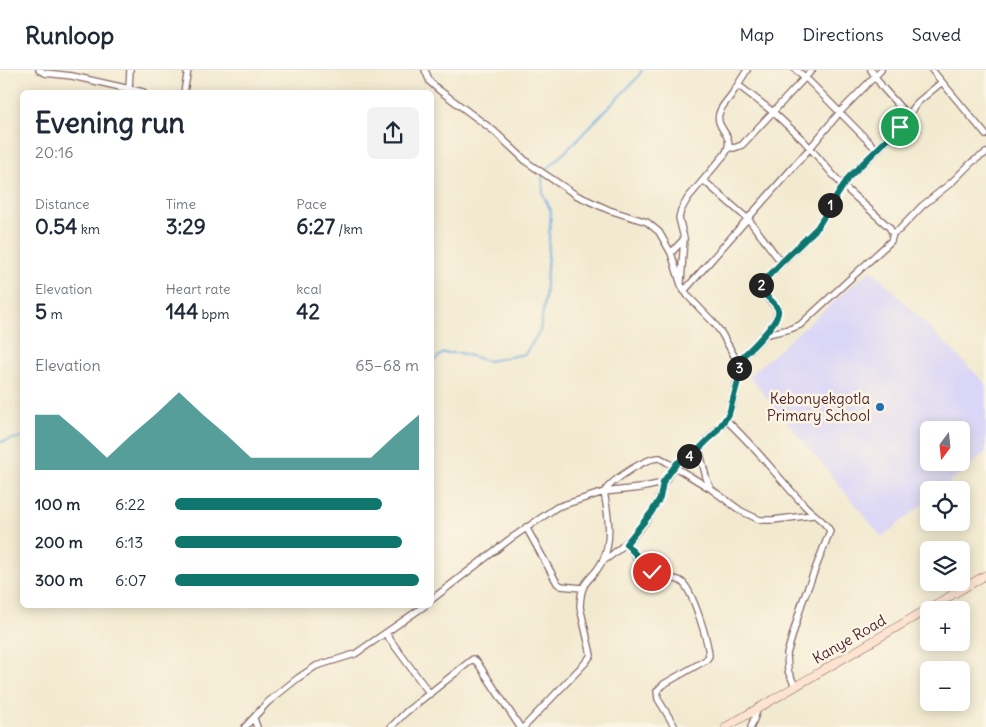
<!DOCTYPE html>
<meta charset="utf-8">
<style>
:root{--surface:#fff;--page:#f2f2f3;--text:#1f2937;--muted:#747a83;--line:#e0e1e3;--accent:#0f766e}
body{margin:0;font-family:Delius,sans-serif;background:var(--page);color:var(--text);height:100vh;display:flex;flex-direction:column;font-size:19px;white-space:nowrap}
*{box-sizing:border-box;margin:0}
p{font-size:16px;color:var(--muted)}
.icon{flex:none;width:28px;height:28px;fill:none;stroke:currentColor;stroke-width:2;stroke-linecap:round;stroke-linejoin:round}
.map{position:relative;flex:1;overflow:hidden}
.details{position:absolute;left:20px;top:20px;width:414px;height:518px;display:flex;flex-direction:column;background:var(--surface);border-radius:8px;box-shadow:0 2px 12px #0003}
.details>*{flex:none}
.needle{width:32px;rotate:195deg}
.tools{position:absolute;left:920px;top:351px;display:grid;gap:10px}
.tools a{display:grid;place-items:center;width:50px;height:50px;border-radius:8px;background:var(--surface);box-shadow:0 2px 12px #0003;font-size:25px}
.pin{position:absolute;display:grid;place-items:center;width:42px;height:42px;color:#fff;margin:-21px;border:2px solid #fff;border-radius:50%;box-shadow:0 1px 5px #0007}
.km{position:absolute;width:25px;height:25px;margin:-12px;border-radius:50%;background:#222;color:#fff;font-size:14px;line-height:25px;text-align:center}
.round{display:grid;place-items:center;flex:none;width:52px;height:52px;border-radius:8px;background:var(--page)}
.head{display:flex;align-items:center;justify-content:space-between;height:85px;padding:0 15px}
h1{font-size:28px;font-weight:700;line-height:38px}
.figures{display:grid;grid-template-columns:repeat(3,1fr);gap:8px;height:85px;padding:5px 15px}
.figures div{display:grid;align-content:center}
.figures b{font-size:21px;font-weight:700}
.figures small{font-size:14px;font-weight:400}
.figures p{font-size:14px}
.chart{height:140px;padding:10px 15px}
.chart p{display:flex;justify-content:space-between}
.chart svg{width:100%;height:90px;margin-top:5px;fill:var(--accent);opacity:.7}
ul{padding:0 15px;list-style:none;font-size:16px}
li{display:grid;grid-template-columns:80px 60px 1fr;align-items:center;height:38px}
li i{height:12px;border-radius:6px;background:var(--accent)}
header{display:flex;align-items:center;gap:30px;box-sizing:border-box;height:70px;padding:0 25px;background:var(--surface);border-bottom:1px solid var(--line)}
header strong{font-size:24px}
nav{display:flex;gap:28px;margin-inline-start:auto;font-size:18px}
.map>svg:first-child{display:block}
.built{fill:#dad6f7;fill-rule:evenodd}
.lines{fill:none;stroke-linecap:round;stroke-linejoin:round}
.stream{stroke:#6dace0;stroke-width:2}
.minor-casing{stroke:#856665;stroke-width:8}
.secondary-casing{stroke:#856665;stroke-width:9}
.minor{stroke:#fff;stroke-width:5.5}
.secondary{stroke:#fde4d0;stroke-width:8}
.route-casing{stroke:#fff;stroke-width:10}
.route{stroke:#0f766e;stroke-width:6}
.poi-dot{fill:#1f6fb2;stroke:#fcf5e5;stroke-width:2}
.labels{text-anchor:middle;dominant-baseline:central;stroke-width:5;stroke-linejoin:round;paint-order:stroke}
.poi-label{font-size:15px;fill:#4a1f2b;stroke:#fcf5e5;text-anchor:end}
.street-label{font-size:15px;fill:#4a1f2b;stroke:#fcf5e5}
</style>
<header>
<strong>Runloop</strong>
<nav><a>Map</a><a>Directions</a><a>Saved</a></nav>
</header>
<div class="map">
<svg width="986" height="657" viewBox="0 0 986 657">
<rect width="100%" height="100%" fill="#fcf5e5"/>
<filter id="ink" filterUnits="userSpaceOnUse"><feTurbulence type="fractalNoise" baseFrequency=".02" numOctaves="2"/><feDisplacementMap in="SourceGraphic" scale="10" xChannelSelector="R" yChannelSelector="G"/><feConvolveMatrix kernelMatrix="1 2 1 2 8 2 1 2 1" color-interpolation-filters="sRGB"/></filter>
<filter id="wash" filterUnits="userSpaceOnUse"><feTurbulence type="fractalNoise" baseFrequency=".0096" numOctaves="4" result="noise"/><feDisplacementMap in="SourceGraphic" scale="20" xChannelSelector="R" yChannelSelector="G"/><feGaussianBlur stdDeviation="1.12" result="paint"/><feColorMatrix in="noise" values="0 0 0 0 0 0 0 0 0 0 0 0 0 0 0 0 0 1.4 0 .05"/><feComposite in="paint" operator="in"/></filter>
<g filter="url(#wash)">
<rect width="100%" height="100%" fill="#f2ead0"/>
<path class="built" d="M871,199L986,314V382L940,420H929V429L882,467L749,306ZM929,360H961V392H929Z"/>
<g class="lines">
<path class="stream" d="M431,293L443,283H460L488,291L525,284L540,261L545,228L551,141L543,124L542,104L570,77L638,7L642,0
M0,372L22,367"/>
</g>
</g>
<g filter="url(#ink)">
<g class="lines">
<defs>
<path id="minor" d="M39,0L45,3L72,6L143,22
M425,0L430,12L439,20L494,61L528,93L576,125L609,140L647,152L659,162L671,183L681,215L688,226L714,253L722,264L737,291L739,301L732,336L726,350L699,379L677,393L666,410L663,413L640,418L604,422L557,437L510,469L431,530
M796,0L805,7L876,79
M871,0L883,18L908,46
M932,0L986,65
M738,15L773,42L803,70L842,115L889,157L893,164L891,171L800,255L790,259L763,265
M129,19L130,0
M184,22L188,0
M729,77L734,78L742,75L812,0
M703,110L749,150L781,192
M893,163L899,160L922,136L952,112L972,92L986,83
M671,183L684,169
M681,212L684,168L679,148L681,140L688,128L725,84C737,65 715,60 719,44C721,36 728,30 732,24C737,16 742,8 747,0
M684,221L810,78L840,42L881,0
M737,291C749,282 780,254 777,238C771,231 759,224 762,213L817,158L848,108L897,61L918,32L942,12
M726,350C755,376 778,408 805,436C812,444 825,451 830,461L802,533L787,584L788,601L795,616
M699,379L706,407L710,418
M526,457L557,513L561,516L582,518
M626,474C635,485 646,502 660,507C667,509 676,507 682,512C693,521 708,571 709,586L706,590L664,614L657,621L658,629L675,657
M602,492C628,474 658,446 663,413
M386,564L430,624
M254,649L257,657
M245,657L268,632L298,608L316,596L355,584L426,535
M391,657L406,642L473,589L477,592L520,657
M524,657L586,592L591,585L580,537C581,507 591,513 602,492C613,472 608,443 604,422C612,410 646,387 660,388L711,419L741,441L760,450H773L813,445
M751,657L758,638"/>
<path id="secondary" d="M726,657L986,505"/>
</defs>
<use href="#minor" class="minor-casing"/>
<use href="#secondary" class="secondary-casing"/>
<use href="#minor" class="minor"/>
<use href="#secondary" class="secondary"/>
</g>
</g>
<g class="lines" filter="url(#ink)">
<defs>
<path id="route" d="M652,502L626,474L651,443L660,428L663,412L677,393L699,379L716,362L729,344L738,311L737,291C746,284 781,251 778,240C775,229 760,227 761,214L782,192L817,158L848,108L900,57"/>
</defs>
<use href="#route" class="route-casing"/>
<use href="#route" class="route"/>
</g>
<circle class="poi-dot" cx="880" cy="337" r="5"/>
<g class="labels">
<g class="poi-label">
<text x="870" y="328">Kebonyekgotla<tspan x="870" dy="17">Primary School</tspan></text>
</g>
<g class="street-label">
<text transform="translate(849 569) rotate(-30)">Kanye Road</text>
</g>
</g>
</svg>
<div class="tools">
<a><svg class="needle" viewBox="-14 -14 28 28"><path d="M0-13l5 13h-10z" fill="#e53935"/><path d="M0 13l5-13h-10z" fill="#747a83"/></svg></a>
<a><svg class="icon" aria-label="locate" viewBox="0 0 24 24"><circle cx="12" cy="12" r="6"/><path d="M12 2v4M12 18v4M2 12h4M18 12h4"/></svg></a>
<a><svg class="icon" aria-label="layers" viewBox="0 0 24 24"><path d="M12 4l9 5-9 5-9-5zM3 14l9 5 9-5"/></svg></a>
<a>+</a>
<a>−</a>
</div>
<div class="pin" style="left:900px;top:57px;background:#1e9e55"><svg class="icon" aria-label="arrive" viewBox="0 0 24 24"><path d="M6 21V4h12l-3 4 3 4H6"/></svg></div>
<div class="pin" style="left:652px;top:502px;background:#d93025"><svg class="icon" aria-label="check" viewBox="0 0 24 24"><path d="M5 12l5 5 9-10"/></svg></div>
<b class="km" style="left:830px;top:135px">1</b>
<b class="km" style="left:761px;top:215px">2</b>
<b class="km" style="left:739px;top:298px">3</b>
<b class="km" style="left:689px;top:386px">4</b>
<section class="details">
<div class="head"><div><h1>Evening run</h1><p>20:16</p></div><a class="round"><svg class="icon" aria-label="share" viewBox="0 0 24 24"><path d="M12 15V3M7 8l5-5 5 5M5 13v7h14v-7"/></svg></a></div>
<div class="figures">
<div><p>Distance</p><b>0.54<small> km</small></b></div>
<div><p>Time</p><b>3:29</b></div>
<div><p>Pace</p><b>6:27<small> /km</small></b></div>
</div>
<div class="figures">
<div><p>Elevation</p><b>5<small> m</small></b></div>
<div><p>Heart rate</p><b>144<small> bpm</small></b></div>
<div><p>kcal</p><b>42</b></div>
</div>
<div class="chart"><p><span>Elevation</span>65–68 m</p>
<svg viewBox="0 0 160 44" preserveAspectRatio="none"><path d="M0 44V17L10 17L20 27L30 38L40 27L50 17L60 6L70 17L80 27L90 38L100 38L110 38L120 38L130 38L140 38L150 27L160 17V44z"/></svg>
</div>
<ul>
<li><b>100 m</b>6:22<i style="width:85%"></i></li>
<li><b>200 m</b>6:13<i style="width:93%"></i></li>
<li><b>300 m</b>6:07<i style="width:100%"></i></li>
</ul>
</section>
</div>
